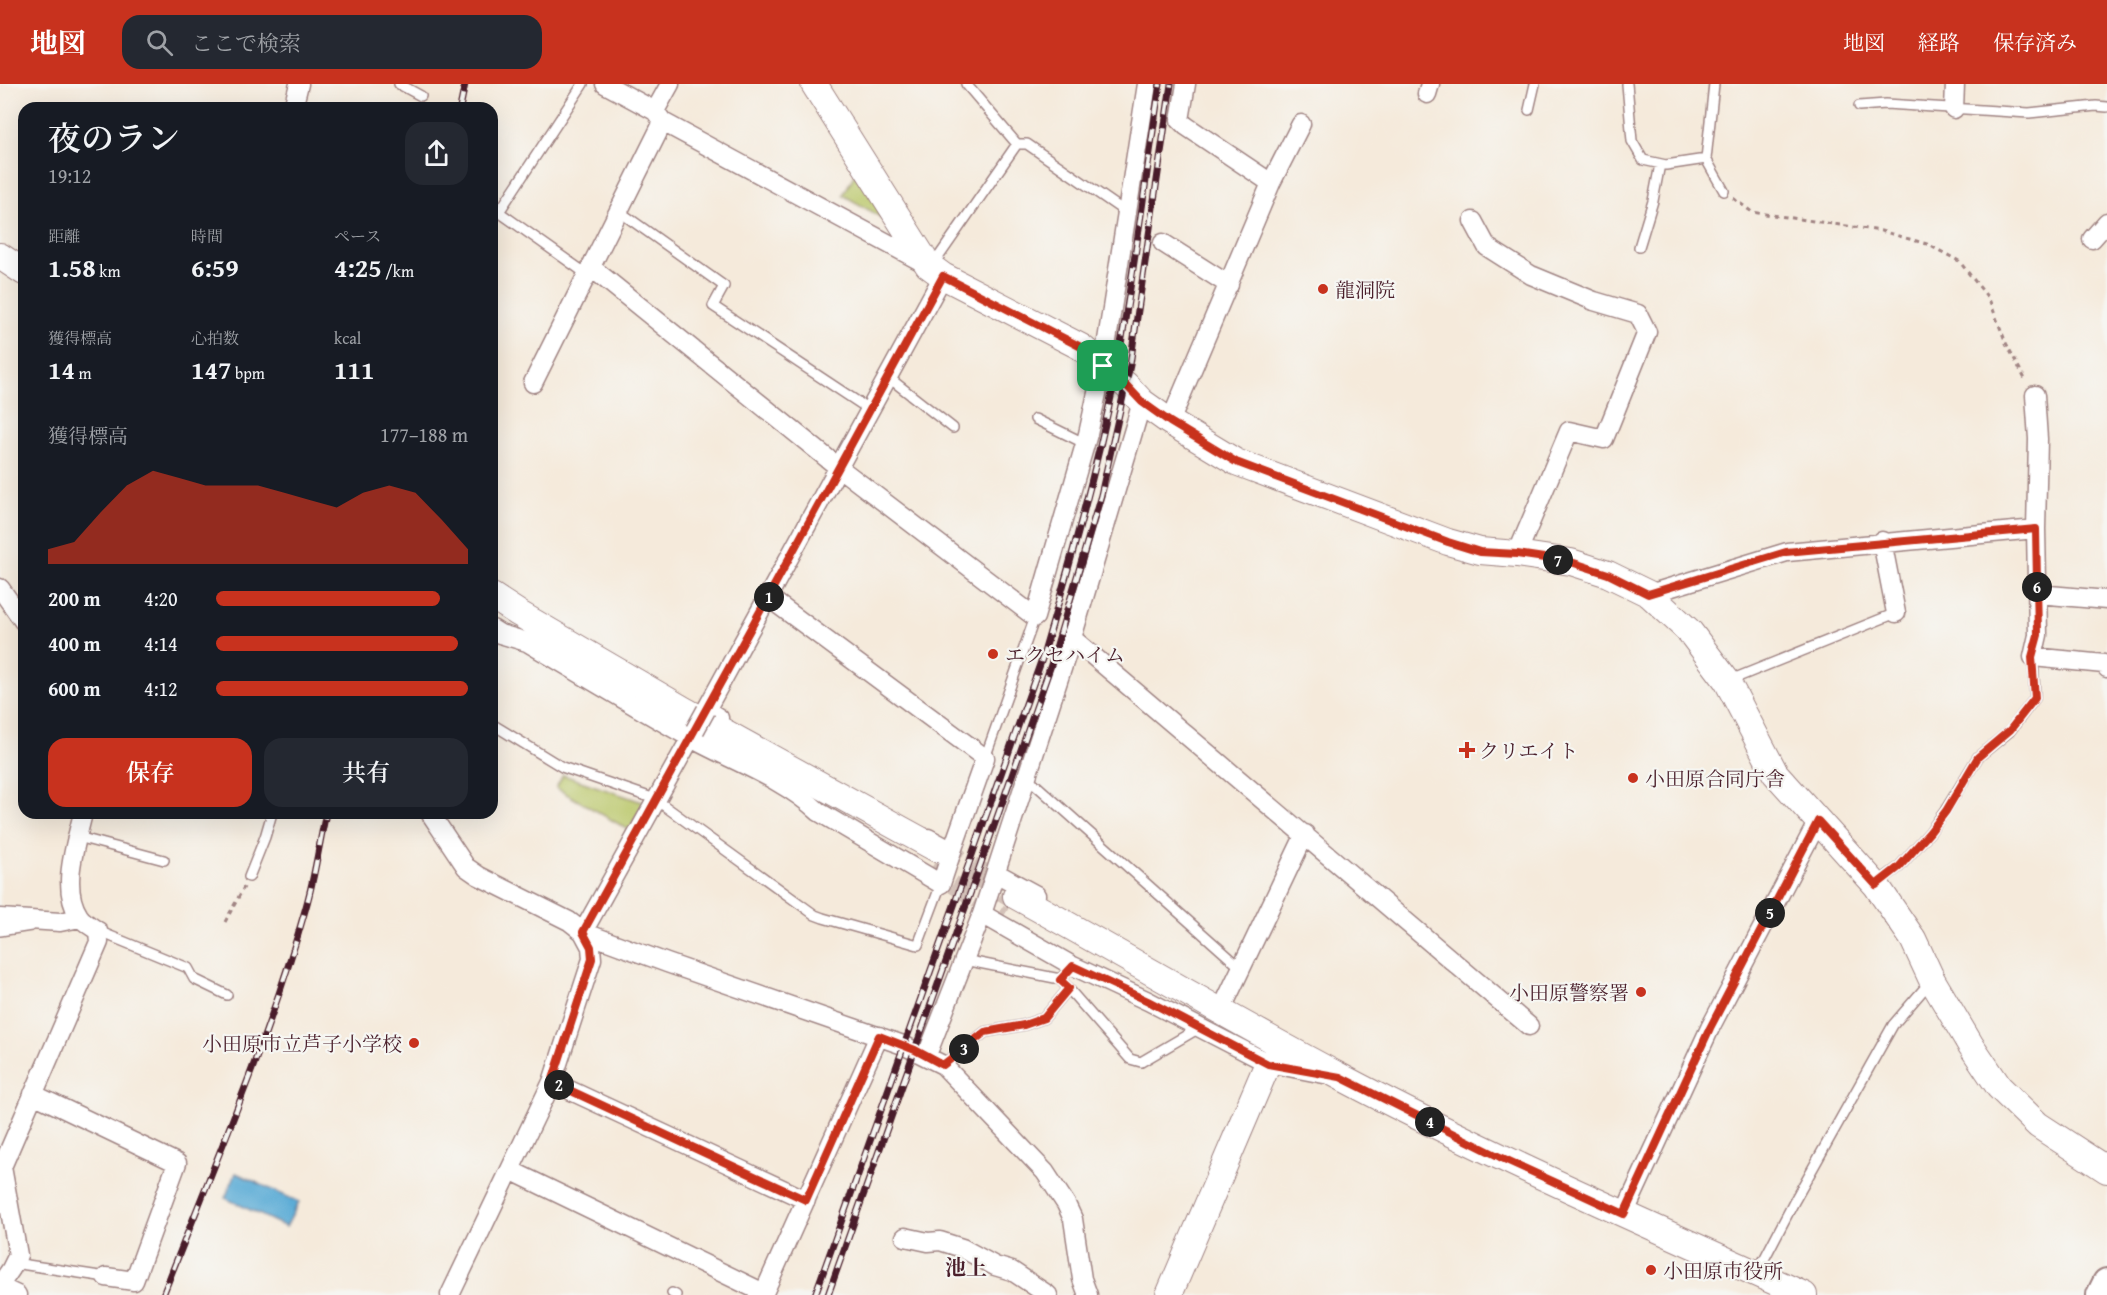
<!DOCTYPE html>
<html lang="ja">
<meta charset="utf-8">
<style>
:root{--surface:#171b24;--page:#242831;--text:#f1f3f6;--muted:#9ea1a6;--accent:#c8321e}
body{margin:0;font-family:"Gentium Book Plus","Noto Serif JP",serif;background:var(--page);color:var(--text);height:100vh;display:flex;flex-direction:column;font-size:22px;white-space:nowrap}
*{box-sizing:border-box;margin:0}
p{font-size:20px;color:var(--muted)}
.icon{flex:none;width:33px;height:33px;fill:none;stroke:currentColor;stroke-width:2;stroke-linecap:round;stroke-linejoin:round}
.map{position:relative;flex:1;overflow:hidden}
.details{position:absolute;left:18px;top:18px;width:480px;height:717px;display:flex;flex-direction:column;background:var(--surface);border-radius:18px;box-shadow:0 6px 24px #0002}
.details>*{flex:none}
.pin{position:absolute;display:grid;place-items:center;width:51px;height:51px;color:#fff;margin:-26px;border-radius:12px;box-shadow:0 3px 9px #0006}
.km{position:absolute;width:30px;height:30px;margin:-15px;border-radius:50%;background:#222;color:#fff;font-size:16px;line-height:30px;text-align:center}
.round{display:grid;place-items:center;flex:none;width:63px;height:63px;border-radius:18px;background:var(--page)}
.overview{display:flex;align-items:center;justify-content:space-between;height:102px;padding:0 30px}
h1{font-size:33px;font-weight:600;line-height:45px}
.figures{display:grid;grid-template-columns:repeat(3,1fr);gap:9px;height:102px;padding:6px 30px}
.figures div{display:grid;align-content:center}
.figures b{font-size:26px;font-weight:600}
.figures small{font-size:16px;font-weight:400}
.figures p{font-size:16px}
.chart{height:168px;padding:12px 30px}
.chart p{display:flex;justify-content:space-between}
.chart svg{width:100%;height:108px;margin-top:6px;fill:var(--accent);opacity:.7}
.cta{display:flex;gap:12px;margin-top:auto;padding:12px 30px}
.cta a{flex:1;height:69px;border-radius:18px;background:var(--accent);color:#fff;font-size:24px;font-weight:600;line-height:69px;text-align:center}
.cta a+a{background:var(--page);color:var(--text)}
ul{padding:0 30px;list-style:none;font-size:20px}
li{display:grid;grid-template-columns:96px 72px 1fr;align-items:center;height:45px}
li i{height:15px;border-radius:8px;background:var(--accent)}
header{display:flex;align-items:center;gap:36px;box-sizing:border-box;height:84px;padding:0 30px;background:var(--accent);color:#fff}
header strong{font-size:28px}
nav{display:flex;gap:33px;margin-inline-start:auto;font-size:21px}
.search{width:420px;height:54px;background:var(--page);display:flex;align-items:center;gap:15px;box-sizing:border-box;padding:0 21px;border-radius:18px;color:var(--muted);font-size:22px}
.map>svg:first-child{display:block}
.green{fill:#b9c668;stroke:#82724a;stroke-width:1.5}
.water{fill:#5cacd6;stroke:#536680;stroke-width:1.5}
.lines{fill:none;stroke-linecap:round;stroke-linejoin:round}
.street-tunnel{stroke:#d3c1b8;stroke-width:18;stroke-dasharray:18 9;stroke-linecap:butt}
.secondary-tunnel{stroke:#d3c1b8;stroke-width:26;stroke-dasharray:26 13;stroke-linecap:butt}
.lane-casing{stroke:#a08483;stroke-width:12}
.street-casing{stroke:#a08483;stroke-width:21}
.secondary-casing{stroke:#a08483;stroke-width:28}
.primary-casing{stroke:#a08483;stroke-width:32}
.path{stroke:#a08483;stroke-width:3;stroke-dasharray:4.5 4.5;stroke-linecap:butt}
.lane{stroke:#fff;stroke-width:9}
.street{stroke:#fff;stroke-width:18}
.secondary{stroke:#fff;stroke-width:26}
.primary{stroke:#fff;stroke-width:28}
.rail-casing{stroke:#4a1f2b;stroke-width:7}
.rail{stroke:#f6f6f2;stroke-width:4.5;stroke-dasharray:14;stroke-linecap:butt}
.street-bridge-casing{stroke:#a08483;stroke-width:21;stroke-linecap:butt}
.street-bridge{stroke:#fff;stroke-width:18}
.route-casing{stroke:#fff;stroke-width:12}
.route{stroke:#c8321e;stroke-width:8}
.poi-dot{fill:#c8321e;stroke:#f6f6f2;stroke-width:2}
.labels{text-anchor:middle;dominant-baseline:central;stroke-width:4.5;stroke-linejoin:round;paint-order:stroke}
.poi-label{font-size:20px;fill:#4a1f2b;stroke:#f6f6f2;text-anchor:start}
.neighbourhood-label{font-size:21px;font-weight:bold;fill:#4a1f2b;stroke:#f6f6f2}
</style>
<header>
<strong>地図</strong>
<div class="search"><svg class="icon" aria-label="search" viewBox="0 0 24 24"><circle cx="10" cy="10" r="6"/><path d="M15 15l6 6"/></svg>ここで検索</div>
<nav><a>地図</a><a>経路</a><a>保存済み</a></nav>
</header>
<div class="map">
<svg width="2107" height="1211" viewBox="0 0 2107 1211">
<rect width="100%" height="100%" fill="#f6f6f2"/>
<filter id="ink" filterUnits="userSpaceOnUse"><feTurbulence type="fractalNoise" baseFrequency=".0167" numOctaves="2"/><feDisplacementMap in="SourceGraphic" scale="12" xChannelSelector="R" yChannelSelector="G"/><feConvolveMatrix kernelMatrix="1 2 1 2 8 2 1 2 1" color-interpolation-filters="sRGB"/></filter>
<filter id="wash" filterUnits="userSpaceOnUse"><feTurbulence type="fractalNoise" baseFrequency=".008" numOctaves="4" result="noise"/><feDisplacementMap in="SourceGraphic" scale="24" xChannelSelector="R" yChannelSelector="G"/><feGaussianBlur stdDeviation="1.35" result="paint"/><feColorMatrix in="noise" values="0 0 0 0 0 0 0 0 0 0 0 0 0 0 0 0 0 1.4 0 .05"/><feComposite in="paint" operator="in"/></filter>
<g filter="url(#wash)">
<rect width="100%" height="100%" fill="#f5eadb"/>
<path class="green" d="M856,88L891,139L843,111Z
M563,691L645,719L629,746L556,704Z"/>
<path class="water" d="M236,1089L299,1118L286,1143L225,1114Z"/>
</g>
<g filter="url(#ink)">
<g class="lines">
<path class="street-tunnel" d="M930,786L1004,832"/>
<path class="secondary-tunnel" d="M937,765L1016,812"/>
<defs>
<path id="lane" d="M399,0L421,12
M966,0L1017,60H1027L1127,129
M1627,0L1632,57L1643,76L1666,81L1706,75
M1714,0L1706,75L1724,107
M1859,22L1886,20L2029,29L2096,22L2107,23
M1529,26L1535,0
M492,123L588,191
M499,128L583,0
M620,128L724,202L713,222L870,326
M1639,163L1653,117L1660,80
M933,181L1017,60
M888,293L953,344
M1035,335L1086,360
M1728,597L1896,529
M492,640L562,683L655,715L815,831L823,834L918,861L941,800
M985,674L1035,533
M1027,693L1241,884
M78,753L164,776
M249,793L265,753L272,729
M1876,800L1899,783L1930,748L1945,727L1978,673L2010,647L2035,614L2033,573
M0,847L31,842
M98,847L188,884L194,895L227,911
M964,876L1060,895L1073,882
M1060,895L1130,975L1141,978L1199,944
M943,981L985,948L1024,941L1044,934L1069,904
M14,1179L106,1193
M1758,1187L1795,1116L1893,941L1930,898
M672,1209L676,1211"/>
<path id="street" d="M605,0L655,27L663,38L926,180
M1186,0L1180,36L1186,42L1271,99
M1427,10L1430,0
M293,24L299,0
M1954,25L1955,0
M655,27L670,0
M1473,137L1487,163L1531,191L1594,217L1638,230L1647,248L1604,355L1569,347L1517,470
M2092,155L2107,138
M1163,159L1229,201
M592,184L838,383L1035,533L1088,350L1103,282L1147,0
M533,299L663,38
M2035,311L2038,355L2036,445L2038,551L2033,573L2104,580L2107,584
M1142,318L1072,554L982,830L1073,882L1148,917L1268,979L1324,990
M1170,338L1271,99L1301,40
M1882,457L1896,529
M0,504L24,538
M1649,510L1787,468L2036,445
M2038,510L2107,516
M768,513L985,674L952,767
M492,545L500,550L527,558C581,590 634,622 689,653C732,677 783,694 819,728L941,800L952,767L928,754
M1072,554L1529,942
M719,634L706,626L943,192
M430,729L466,783L479,792L569,837L583,848L667,879L903,961L943,981L1045,1088L1066,1120L1073,1135L1082,1195L1088,1211
M996,789L1036,811
M0,834L60,838L80,834
M1226,916L1305,750
M927,971L982,830
M552,998L806,1116
M33,1010L177,1079L134,1197L106,1193
M510,1086L764,1209
M1624,1130L1710,944L1818,737
M905,1153L928,1158L940,1157L962,1164L995,1182L1012,1187L1048,1211
M0,1201L11,1185L18,1171L2,1083L99,858L98,847C92,843 83,838 79,832C60,804 76,760 83,729
M0,1203L17,1211
M450,1211L552,998L592,875L591,863L583,848L695,646
M763,1211L879,952"/>
<path id="secondary" d="M814,0L928,181L943,192L1081,263L1126,301L1142,318L1170,338L1236,378L1448,458L1480,467L1517,470L1571,478L1608,490L1649,510L1690,548L1727,597L1775,689L1876,801L1913,855L1932,896L1970,960L1999,1003L2038,1041L2107,1086
M0,172L24,188
M492,512L518,529L686,627L937,765
M1016,812C1125,872 1231,935 1341,993C1492,1073 1649,1141 1804,1211
M1169,1211L1268,979"/>
<path id="primary" d="M2101,1211L2107,1199"/>
</defs>
<use href="#lane" class="lane-casing"/>
<use href="#street" class="street-casing"/>
<use href="#secondary" class="secondary-casing"/>
<use href="#primary" class="primary-casing"/>
<path class="path" d="M1733,114L1752,128L1881,147L1927,160L1959,177L1989,215L2006,259L2026,297
M225,838L244,803"/>
<use href="#lane" class="lane"/>
<use href="#street" class="street"/>
<use href="#secondary" class="secondary"/>
<use href="#primary" class="primary"/>
<defs>
<path id="rail" d="M460,24L465,0
M163,1211C213,1083 269,955 306,823C315,792 319,760 326,729
M815,1211L1043,572C1070,480 1096,388 1115,294C1133,197 1145,98 1160,0
M828,1211L1051,581L1101,411L1130,281L1171,0"/>
</defs>
<use href="#rail" class="rail-casing"/>
<use href="#rail" class="rail"/>
<defs>
<path id="street-bridge" d="M695,646L706,626"/>
</defs>
<use href="#street-bridge" class="street-bridge-casing"/>
<use href="#street-bridge" class="street-bridge"/>
</g>
</g>
<g class="lines" filter="url(#ink)">
<defs>
<path id="route" d="M943,192L1081,263L1126,301L1142,318L1170,338L1236,378L1448,458L1480,468L1517,470L1571,478L1608,490L1648,510L1786,468L2036,445L2038,551L2032,573L2035,614L2010,646L1978,673L1946,727L1930,748L1899,783L1876,801L1818,737L1710,944L1624,1130L1500,1073L1340,993L1268,980L1148,917L1073,882L1060,896L1069,904L1044,934L1024,941L985,948L943,981L915,966L879,952L806,1116L552,998L592,875L591,863L583,848L768,513Z"/>
</defs>
<use href="#route" class="route-casing"/>
<use href="#route" class="route"/>
</g>
<g class="poi-dot">
<circle cx="1323" cy="205" r="6"/>
<circle cx="993" cy="570" r="6"/>
<path d="M1464 657h6v6h6v6h-6v6h-6v-6h-6v-6h6z"/>
<circle cx="1633" cy="694" r="6"/>
<circle cx="1641" cy="908" r="6"/>
<circle cx="414" cy="959" r="6"/>
<circle cx="1651" cy="1186" r="6"/>
</g>
<g class="labels">
<g class="poi-label">
<text x="1335" y="205">龍洞院</text>
<text x="1005" y="570">エクセハイム</text>
<text x="1479" y="666">クリエイト</text>
<text x="1645" y="694">小田原合同庁舎</text>
<text x="1629" y="908" text-anchor="end">小田原警察署</text>
<text x="402" y="959" text-anchor="end">小田原市立芦子小学校</text>
<text x="1663" y="1186">小田原市役所</text>
</g>
<g class="neighbourhood-label">
<text x="966" y="1183">池上</text>
</g>
</g>
</svg>
<div class="pin" style="left:1103px;top:282px;background:#1e9e55"><svg class="icon" aria-label="arrive" viewBox="0 0 24 24"><path d="M6 21V4h12l-3 4 3 4H6"/></svg></div>
<b class="km" style="left:769px;top:513px">1</b>
<b class="km" style="left:559px;top:1001px">2</b>
<b class="km" style="left:964px;top:965px">3</b>
<b class="km" style="left:1430px;top:1038px">4</b>
<b class="km" style="left:1770px;top:829px">5</b>
<b class="km" style="left:2037px;top:503px">6</b>
<b class="km" style="left:1558px;top:476px">7</b>
<section class="details">
<div class="overview"><div><h1>夜のラン</h1><p>19:12</p></div><a class="round"><svg class="icon" aria-label="share" viewBox="0 0 24 24"><path d="M12 15V3M7 8l5-5 5 5M5 13v7h14v-7"/></svg></a></div>
<div class="figures">
<div><p>距離</p><b>1.58<small> km</small></b></div>
<div><p>時間</p><b>6:59</b></div>
<div><p>ペース</p><b>4:25<small> /km</small></b></div>
</div>
<div class="figures">
<div><p>獲得標高</p><b>14<small> m</small></b></div>
<div><p>心拍数</p><b>147<small> bpm</small></b></div>
<div><p>kcal</p><b>111</b></div>
</div>
<div class="chart"><p><span>獲得標高</span>177–188 m</p>
<svg viewBox="0 0 160 44" preserveAspectRatio="none"><path d="M0 44V38L10 35L20 23L30 12L40 6L50 9L60 12L70 12L80 12L90 15L100 18L110 21L120 15L130 12L140 15L150 26L160 38V44z"/></svg>
</div>
<ul>
<li><b>200 m</b>4:20<i style="width:89%"></i></li>
<li><b>400 m</b>4:14<i style="width:96%"></i></li>
<li><b>600 m</b>4:12<i style="width:100%"></i></li>
</ul>
<div class="cta"><a>保存</a><a>共有</a></div>
</section>
</div>
